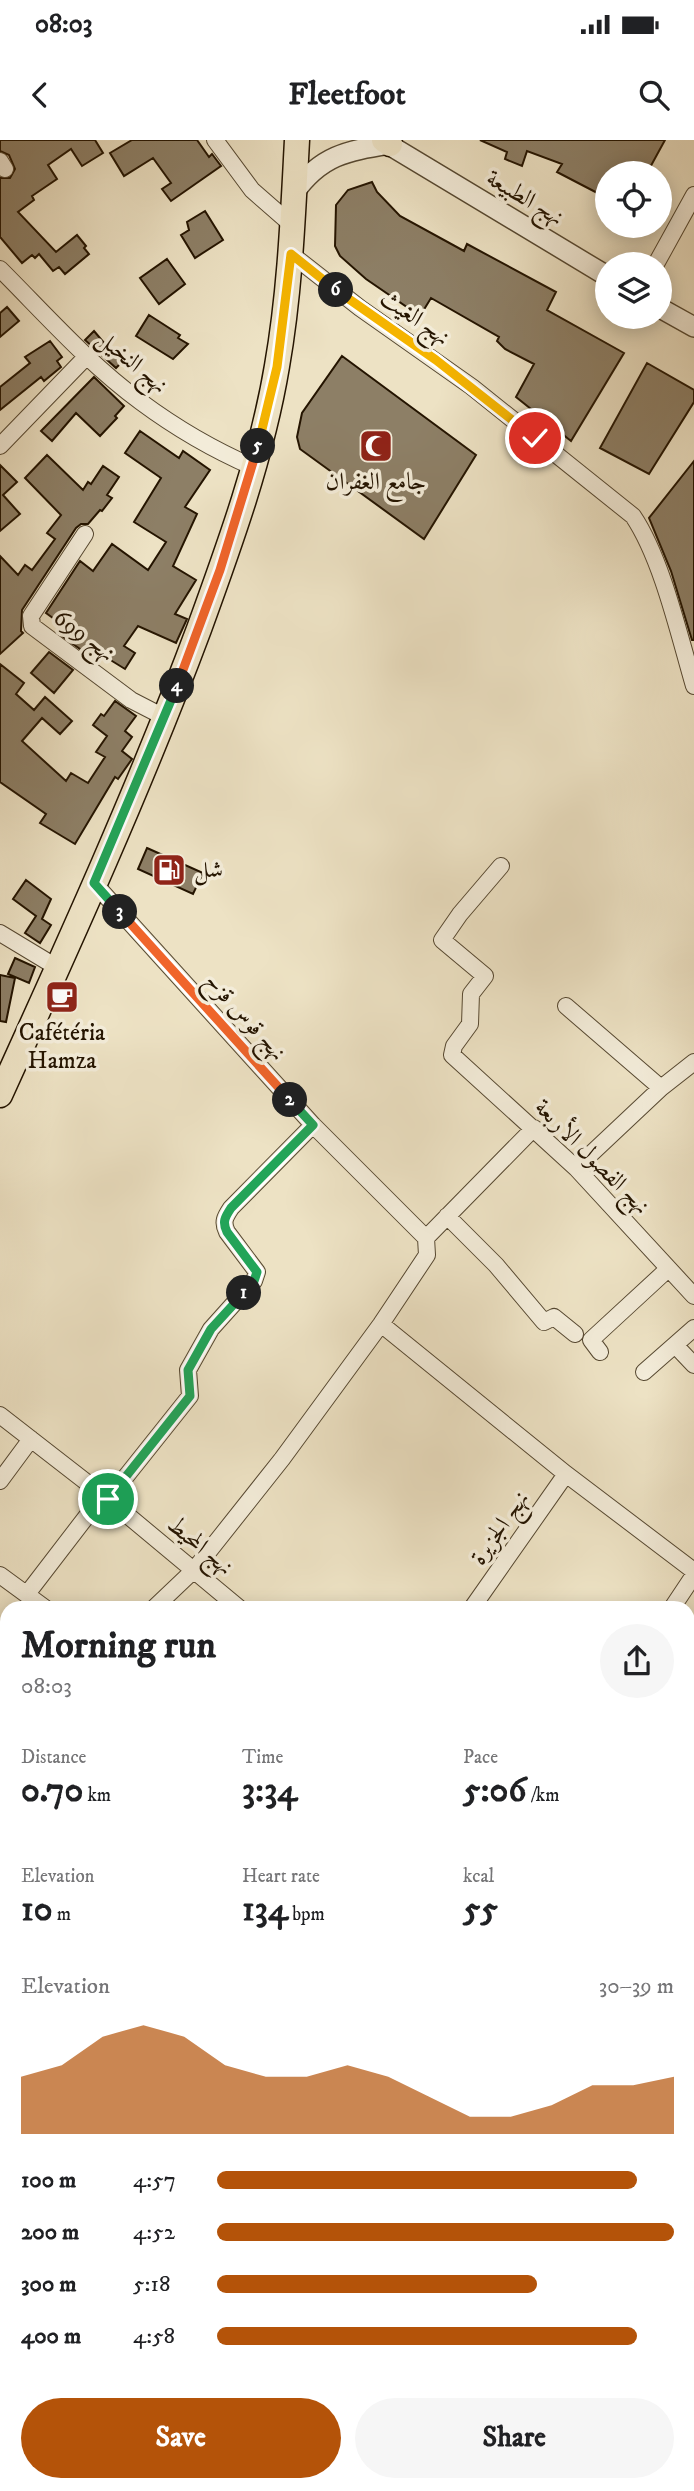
<!DOCTYPE html>
<meta charset="utf-8">
<style>
:root{--surface:#fff;--page:#f6f6f6;--text:#202124;--muted:#757577;--accent:#b45309}
body{margin:0;font-family:"IM FELL DW Pica",Amiri,serif;background:var(--page);color:var(--text);height:100vh;display:flex;flex-direction:column;font-size:26px;white-space:nowrap}
*{box-sizing:border-box;margin:0}
p{font-size:23px;color:var(--muted)}
.icon{flex:none;width:38px;height:38px;fill:none;stroke:currentColor;stroke-width:2;stroke-linecap:round;stroke-linejoin:round}
.map{position:relative;flex:1;overflow:hidden}
.drawer{position:absolute;left:0px;top:1461px;width:695px;height:891px;display:flex;flex-direction:column;background:var(--surface);border-radius:21px 21px 0 0;box-shadow:0 4px 18px #0003}
.drawer>*{flex:none}
.fabs{position:absolute;left:595px;top:21px;display:grid;gap:14px}
.fabs a{display:grid;place-items:center;width:77px;height:77px;border-radius:50%;background:var(--surface);box-shadow:0 4px 18px #0003;font-size:35px}
.pin{position:absolute;display:grid;place-items:center;width:60px;height:60px;color:#fff;margin:-30px;border:4px solid #fff;border-radius:50%;box-shadow:0 2px 7px #0007}
.km{position:absolute;width:35px;height:35px;margin:-18px;border-radius:50%;background:#222;color:#fff;font-size:19px;line-height:35px;text-align:center}
.round{display:grid;place-items:center;flex:none;width:74px;height:74px;border-radius:37px;background:var(--page)}
.overview{display:flex;align-items:center;justify-content:space-between;height:119px;padding:0 21px}
h1{font-size:38px;font-weight:800;line-height:52px}
.figures{display:grid;grid-template-columns:repeat(3,1fr);gap:10px;height:119px;padding:7px 21px}
.figures div{display:grid;align-content:center}
.figures b{font-size:35px;font-weight:800}
.figures small{font-size:19px;font-weight:400}
.figures p{font-size:19px}
.chart{height:196px;padding:14px 21px}
.chart p{display:flex;justify-content:space-between}
.chart svg{width:100%;height:126px;margin-top:7px;fill:var(--accent);opacity:.7}
.primary-button{display:flex;gap:14px;margin-top:auto;padding:14px 21px}
.primary-button a{flex:1;height:80px;border-radius:42px;background:var(--accent);color:#fff;font-size:28px;font-weight:800;line-height:80px;text-align:center}
.primary-button a+a{background:var(--page);color:var(--text)}
ul{padding:0 21px;list-style:none;font-size:23px}
li{display:grid;grid-template-columns:112px 84px 1fr;align-items:center;height:52px}
li i{height:18px;border-radius:9px;background:var(--accent)}
.status{display:flex;justify-content:space-between;align-items:center;height:49px;padding:0 35px;background:var(--surface);direction:ltr}
.status svg{height:19px;fill:currentColor}
header{display:flex;justify-content:space-between;align-items:center;height:91px;padding:0 21px;background:var(--surface);font-size:32px;font-weight:800}
.map>svg:first-child{display:block}
.building{fill:#8d7f66;stroke:#241400;stroke-width:2}
.lines{fill:none;stroke-linecap:round;stroke-linejoin:round}
.service-casing{stroke:#564831;stroke-width:10}
.minor-casing{stroke:#564831;stroke-width:18}
.tertiary-casing{stroke:#564831;stroke-width:22}
.primary-casing{stroke:#241400;stroke-width:27}
.service{stroke:#f3ecd9;stroke-width:8}
.minor{stroke:#f3ecd9;stroke-width:16}
.tertiary{stroke:#f3ecd9;stroke-width:19}
.primary{stroke:#ede2c4;stroke-width:24}
.split-1-casing{stroke:#fff;stroke-width:14}
.split-2-casing{stroke:#fff;stroke-width:14}
.split-3-casing{stroke:#fff;stroke-width:14}
.split-4-casing{stroke:#fff;stroke-width:14}
.split-5-casing{stroke:#fff;stroke-width:14}
.split-6-casing{stroke:#fff;stroke-width:14}
.split-7-casing{stroke:#fff;stroke-width:14}
.split-1{stroke:#22a559;stroke-width:9}
.split-2{stroke:#22a559;stroke-width:9}
.split-3{stroke:#f0652b;stroke-width:9}
.split-4{stroke:#22a559;stroke-width:9}
.split-5{stroke:#f0652b;stroke-width:9}
.split-6{stroke:#f5b400;stroke-width:9}
.split-7{stroke:#f5b400;stroke-width:9}
.labels{text-anchor:middle;dominant-baseline:central;stroke-width:7;stroke-linejoin:round;paint-order:stroke}
.street-label{font-size:24px;fill:#241400;stroke:#f3ecd9}
.poi-label{font-size:24px;fill:#241400;stroke:#f3ecd9}
</style>
<div class="status"><b>08:03</b><svg viewBox="0 0 49 12"><path d="M0 12V9h3v3zM5 12V6h3v6zM10 12V3h3v9zM15 12V0h3v12zM26 1h20v11H26zM47 4h2v5h-2z"/></svg></div>
<header><svg class="icon" aria-label="back" viewBox="0 0 24 24"><path d="M15 5l-7 7 7 7"/></svg>Fleetfoot<svg class="icon" aria-label="search" viewBox="0 0 24 24"><circle cx="10" cy="10" r="6"/><path d="M15 15l6 6"/></svg></header>
<div class="map">
<svg width="694" height="2351" viewBox="0 0 694 2351">
<rect width="100%" height="100%" fill="#ede2c4"/>
<filter id="stains"><feTurbulence type="fractalNoise" baseFrequency=".00286" numOctaves="4"/><feColorMatrix values="0 0 0 0 .2 0 0 0 0 .09 0 0 0 0 .02 0 0 0 .5 -.17"/></filter>
<radialGradient id="worn" r=".72"><stop offset=".6" stop-color="#630" stop-opacity="0"/><stop offset="1" stop-color="#630" stop-opacity=".3"/></radialGradient>
<path class="building" d="M0,0H95L103,13L82,26L71,9L48,25L57,39L32,56L34,60L18,72L56,112L77,95L86,106L84,108L89,114L65,134L59,127L53,131L39,114L35,118L32,115L22,123L0,97V38H10L15,29L9,15L0,11Z
M132,0H197L209,17L212,14L221,26L171,61L162,49L171,43L153,18L124,36L110,13Z
M480,0H665L647,33H607V58L557,32L562,24L527,11L522,26L505,19L507,12Z
M372,42L377,52L400,76L464,111L467,104L556,152L547,170L624,213L571,301L516,257L534,224L505,209L497,201L499,197L431,158L420,176L366,139L340,116L335,106L336,65L348,50Z
M205,71L223,100L195,118L181,95L189,90L187,82Z
M167,119L185,144L159,164L140,138Z
M7,167L19,181L0,197V173Z
M149,175L180,195L178,198L188,204L173,219L136,196Z
M94,191L121,223L116,228L85,200Z
M50,201L62,217L57,221L61,227L44,241L41,237L0,270V247L30,223L25,217Z
M342,216L476,315L424,399L300,309L297,297L302,273Z
M647,223L694,250V262L649,334L600,308Z
M94,237L124,266L115,276L117,278L100,296L76,273L52,301L41,291Z
M140,291L179,318L183,311L210,330L185,367L197,374L173,426L196,440L175,474L187,479L176,503L138,486L124,506L135,513L125,529L91,508L87,514L62,496L68,489L46,473L80,421L93,431L112,404L148,430L166,402L134,382L161,338L125,313Z
M47,315L83,350L88,342L91,344L103,326L119,337L107,355L112,358L102,371L100,370L88,384H81L76,388L22,470L21,491L23,493L0,514V416L18,435L25,425L32,430L55,399L47,393L61,375L25,338Z
M694,321V500H692L671,431L649,378Z
M0,325L17,342L3,355L20,374L0,391Z
M49,512L73,530L54,553L31,533Z
M0,524L24,543L16,554L34,570L45,557L72,581L60,594L42,578L22,601L66,641L71,633L88,643L105,617L96,612L107,596L93,585L101,574L104,576L115,561L136,576L125,591L132,597L122,611L132,619L118,639L115,637L75,704L40,683L46,674L0,642Z
M147,708L203,733L193,754L138,729Z
M26,740L51,759L42,779L51,785L40,803L25,793L36,776L13,759Z
M15,818L35,827L29,843L8,834Z
M0,835L15,838L6,882L0,881Z"/>
<g class="lines">
<defs>
<path id="service" d="M0,2337H7"/>
<path id="minor" d="M215,0L252,50L292,85
M0,21L5,29
M291,114L360,168L472,247L633,376C662,419 679,495 694,546
M656,124L694,55
M0,129C45,174 89,224 141,262C176,288 214,310 253,327
M0,306L87,216
M85,394L31,476L32,486L131,560L166,578
M501,726L460,774L442,800L485,836L471,854L470,884L454,906L452,915L576,1028L694,1156
M94,743L313,985L426,1098
M0,793L58,828
M566,866L661,948
M576,1028L661,948L694,922
M447,1076L496,1125L544,1182L554,1177L575,1194
M381,1184L566,1334L694,1431
M675,1205L694,1225
M600,1212L591,1200L668,1129
M644,1232L694,1188
M0,1275L108,1359L239,1468
M0,1341L31,1299
M108,1359L190,1256L188,1230L211,1189L254,1141L257,1132L227,1092C222,1082 225,1077 231,1068L313,985
M0,1435L45,1468
M27,1454L103,1355
M154,1468L194,1430L282,1319L381,1184L427,1115L426,1098L534,988
M472,1468L566,1334
M672,1468L694,1435
M688,1684L694,1675
M688,1864L694,1856
M688,2025L694,2017
M688,2193L694,2185
M688,2203L694,2207
M436,2345L441,2351
M108,2351L113,2345
M399,2351L413,2345
M565,2351L570,2345"/>
<path id="tertiary" d="M381,0L607,136
M294,53C321,15 347,11 390,4
M660,168L694,187"/>
<path id="primary" d="M384,0L390,4
M0,955C70,801 140,647 199,489C230,404 262,316 277,226C290,152 293,75 297,0"/>
</defs>
<use href="#service" class="service-casing"/>
<use href="#minor" class="minor-casing"/>
<use href="#tertiary" class="tertiary-casing"/>
<use href="#primary" class="primary-casing"/>
<use href="#service" class="service"/>
<use href="#minor" class="minor"/>
<use href="#tertiary" class="tertiary"/>
<use href="#primary" class="primary"/>
</g>
<g class="lines">
<defs>
<path id="split-1" d="M108,1359L190,1256L188,1230L211,1189L244,1153"/>
<path id="split-2" d="M244,1153L254,1141L257,1132L227,1092C222,1082 225,1077 231,1068L313,985L290,960"/>
<path id="split-3" d="M120,772L290,960"/>
<path id="split-4" d="M120,772L94,743L177,546"/>
<path id="split-5" d="M177,546L220,430L258,306"/>
<path id="split-6" d="M258,306L277,227L291,114L336,150"/>
<path id="split-7" d="M336,150L436,220L535,298"/>
</defs>
<use href="#split-1" class="split-1-casing"/>
<use href="#split-2" class="split-2-casing"/>
<use href="#split-3" class="split-3-casing"/>
<use href="#split-4" class="split-4-casing"/>
<use href="#split-5" class="split-5-casing"/>
<use href="#split-6" class="split-6-casing"/>
<use href="#split-7" class="split-7-casing"/>
<use href="#split-1" class="split-1"/>
<use href="#split-2" class="split-2"/>
<use href="#split-3" class="split-3"/>
<use href="#split-4" class="split-4"/>
<use href="#split-5" class="split-5"/>
<use href="#split-6" class="split-6"/>
<use href="#split-7" class="split-7"/>
</g>
<defs>
<symbol id="mosque-square" viewBox="-11 -11 22 22"><rect x="-9" y="-9" width="18" height="18" rx="4" fill="#8f2418" stroke="#f3ecd9"/><path d="M3.5-4.9A6 6 0 1 0 3.5 4.9A5 5 0 1 1 3.5-4.9Z" fill="#fff"/></symbol>
<symbol id="fuel-square" viewBox="-11 -11 22 22"><rect x="-9" y="-9" width="18" height="18" rx="4" fill="#8f2418" stroke="#f3ecd9"/><path d="M-5.5-6h7V0h2V4h1.3V-2.5L3-4.5l.8-.8L6-3V5H2.5V1h-1V6h-7ZM-4.2-4.7v3.2H.2V-4.7Z" fill="#fff"/></symbol>
<symbol id="cafe-square" viewBox="-11 -11 22 22"><rect x="-9" y="-9" width="18" height="18" rx="4" fill="#8f2418" stroke="#f3ecd9"/><path d="M-5.5-4.5H6V0H3Q3 3.5 0 3.5H-2.5Q-5.5 3.5-5.5 0ZM3-3.2v2h1.7v-2ZM-6 4.5H4V6H-6Z" fill="#fff"/></symbol>
</defs>
<g fill-rule="evenodd">
<use href="#mosque-square" x="357" y="287" width="38" height="38"/>
<use href="#fuel-square" x="150" y="711" width="38" height="38"/>
<use href="#cafe-square" x="43" y="838" width="38" height="38"/>
</g>
<g class="labels">
<g class="street-label">
<text transform="translate(525 58) rotate(31)">نهج الطبيعة</text>
<text transform="translate(415 178) rotate(35)">نهج الغيث</text>
<text transform="translate(132 222) rotate(40)">نهج النخيل</text>
<text transform="translate(84 496) rotate(37)">نهج 699</text>
<text transform="translate(245 877) rotate(48)">نهج قوس قزح</text>
<text transform="translate(592 1017) rotate(45)">نهج الفصول الأربعة</text>
<text transform="translate(500 1388) rotate(-55)">نهج الجزيرة</text>
<text transform="translate(200 1406) rotate(40)">نهج المحيط</text>
</g>
<g class="poi-label">
<text x="376" y="342">جامع الغفران</text>
<text x="194" y="730" text-anchor="start">شل</text>
<text x="62" y="893">Cafétéria<tspan x="62" dy="28">Hamza</tspan></text>
</g>
</g>
<rect width="100%" height="100%" filter="url(#stains)"/>
<rect width="100%" height="100%" fill="url(#worn)"/>
</svg>
<div class="fabs">
<a><svg class="icon" aria-label="locate" viewBox="0 0 24 24"><circle cx="12" cy="12" r="6"/><path d="M12 2v4M12 18v4M2 12h4M18 12h4"/></svg></a>
<a><svg class="icon" aria-label="layers" viewBox="0 0 24 24"><path d="M12 4l9 5-9 5-9-5zM3 14l9 5 9-5"/></svg></a>
</div>
<div class="pin" style="left:108px;top:1359px;background:#1e9e55"><svg class="icon" aria-label="arrive" viewBox="0 0 24 24"><path d="M6 21V4h12l-3 4 3 4H6"/></svg></div>
<div class="pin" style="left:535px;top:298px;background:#d93025"><svg class="icon" aria-label="check" viewBox="0 0 24 24"><path d="M5 12l5 5 9-10"/></svg></div>
<b class="km" style="left:244px;top:1153px">1</b>
<b class="km" style="left:290px;top:960px">2</b>
<b class="km" style="left:120px;top:772px">3</b>
<b class="km" style="left:177px;top:546px">4</b>
<b class="km" style="left:258px;top:306px">5</b>
<b class="km" style="left:336px;top:150px">6</b>
<section class="drawer">
<div class="overview"><div><h1>Morning run</h1><p>08:03</p></div><a class="round"><svg class="icon" aria-label="share" viewBox="0 0 24 24"><path d="M12 15V3M7 8l5-5 5 5M5 13v7h14v-7"/></svg></a></div>
<div class="figures">
<div><p>Distance</p><b>0.70<small> km</small></b></div>
<div><p>Time</p><b>3:34</b></div>
<div><p>Pace</p><b>5:06<small> /km</small></b></div>
</div>
<div class="figures">
<div><p>Elevation</p><b>10<small> m</small></b></div>
<div><p>Heart rate</p><b>134<small> bpm</small></b></div>
<div><p>kcal</p><b>55</b></div>
</div>
<div class="chart"><p><span>Elevation</span>30–39 m</p>
<svg viewBox="0 0 160 44" preserveAspectRatio="none"><path d="M0 44V24L10 20L20 10L30 6L40 10L50 20L60 24L70 24L80 20L90 24L100 31L110 38L120 38L130 34L140 27L150 27L160 24V44z"/></svg>
</div>
<ul>
<li><b>100 m</b>4:57<i style="width:92%"></i></li>
<li><b>200 m</b>4:52<i style="width:100%"></i></li>
<li><b>300 m</b>5:18<i style="width:70%"></i></li>
<li><b>400 m</b>4:58<i style="width:92%"></i></li>
</ul>
<div class="primary-button"><a>Save</a><a>Share</a></div>
</section>
</div>
